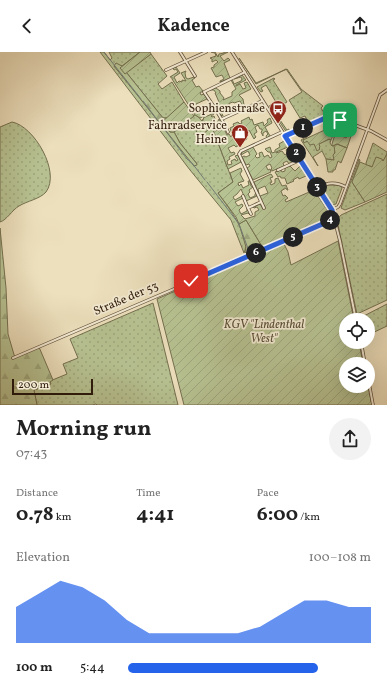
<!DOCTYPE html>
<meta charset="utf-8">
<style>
:root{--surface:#fff;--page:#f2f2f2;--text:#222;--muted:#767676;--accent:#2563eb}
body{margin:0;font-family:Vollkorn,serif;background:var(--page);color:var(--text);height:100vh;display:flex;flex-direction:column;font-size:15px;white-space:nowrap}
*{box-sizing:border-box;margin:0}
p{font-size:13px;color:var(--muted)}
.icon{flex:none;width:22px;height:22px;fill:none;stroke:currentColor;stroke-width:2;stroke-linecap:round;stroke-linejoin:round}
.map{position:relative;height:353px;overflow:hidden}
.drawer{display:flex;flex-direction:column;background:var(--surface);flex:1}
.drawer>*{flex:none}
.tools{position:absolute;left:339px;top:261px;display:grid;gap:8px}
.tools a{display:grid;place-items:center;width:36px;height:36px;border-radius:50%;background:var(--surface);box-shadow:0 4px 16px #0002;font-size:20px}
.scale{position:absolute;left:12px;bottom:10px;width:81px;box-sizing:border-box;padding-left:4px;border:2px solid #311c0c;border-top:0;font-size:11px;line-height:14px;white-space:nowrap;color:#311c0c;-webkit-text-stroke:3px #f3ebd4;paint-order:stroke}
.pin{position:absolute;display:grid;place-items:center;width:34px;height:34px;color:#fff;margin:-17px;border-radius:8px;box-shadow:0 2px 6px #0006}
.km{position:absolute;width:20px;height:20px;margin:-10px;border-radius:50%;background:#222;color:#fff;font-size:11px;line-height:20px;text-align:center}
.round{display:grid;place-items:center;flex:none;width:42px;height:42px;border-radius:21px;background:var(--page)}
.summary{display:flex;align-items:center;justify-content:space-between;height:68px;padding:0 16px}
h1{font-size:22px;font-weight:700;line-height:30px}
.figures{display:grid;grid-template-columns:repeat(3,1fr);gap:6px;height:68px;padding:4px 16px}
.figures div{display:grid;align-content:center}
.figures b{font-size:20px;font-weight:700}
.figures small{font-size:11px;font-weight:400}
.figures p{font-size:11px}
.chart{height:112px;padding:8px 16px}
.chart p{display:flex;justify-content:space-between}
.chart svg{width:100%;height:72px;margin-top:4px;fill:var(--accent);opacity:.7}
ul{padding:0 16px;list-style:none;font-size:13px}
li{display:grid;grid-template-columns:64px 48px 1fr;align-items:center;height:30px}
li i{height:10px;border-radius:5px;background:var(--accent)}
header{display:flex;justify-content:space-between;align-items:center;height:52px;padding:0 16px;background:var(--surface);font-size:18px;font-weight:700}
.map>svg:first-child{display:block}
.grass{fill:url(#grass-dots);stroke:#746f4f}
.forest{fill:url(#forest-firs);stroke:#746f4f}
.garden{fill:url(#garden-furrows);stroke:#746f4f}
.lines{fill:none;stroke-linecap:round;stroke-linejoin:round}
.stream{stroke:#727b75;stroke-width:1}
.minor-casing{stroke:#604d38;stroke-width:3.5}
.minor{stroke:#f3ebd4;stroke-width:2}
.route-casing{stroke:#fff;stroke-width:8}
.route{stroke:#2563eb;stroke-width:5}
.labels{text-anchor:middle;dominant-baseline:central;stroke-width:3.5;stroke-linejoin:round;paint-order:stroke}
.poi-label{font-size:12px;fill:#311c0c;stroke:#f3ebd4;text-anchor:end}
.street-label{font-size:12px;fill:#311c0c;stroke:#f3ebd4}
.park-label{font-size:12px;font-style:italic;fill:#594e34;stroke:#f3ebd4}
</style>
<header><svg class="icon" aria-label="back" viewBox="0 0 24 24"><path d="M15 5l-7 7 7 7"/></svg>Kadence<svg class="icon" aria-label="share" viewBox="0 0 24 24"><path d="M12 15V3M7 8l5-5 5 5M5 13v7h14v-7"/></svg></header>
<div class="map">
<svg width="387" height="353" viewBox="0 0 387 353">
<defs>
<pattern id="grass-dots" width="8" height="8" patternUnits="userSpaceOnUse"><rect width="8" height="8" fill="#b7c292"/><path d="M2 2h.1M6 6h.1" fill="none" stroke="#9ea67d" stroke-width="1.8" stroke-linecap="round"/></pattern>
<pattern id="forest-firs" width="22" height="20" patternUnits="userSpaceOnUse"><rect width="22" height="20" fill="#b7c292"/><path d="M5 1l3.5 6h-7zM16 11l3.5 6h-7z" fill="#9ea67d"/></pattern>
<pattern id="garden-furrows" width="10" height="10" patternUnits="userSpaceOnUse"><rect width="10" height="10" fill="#b7c292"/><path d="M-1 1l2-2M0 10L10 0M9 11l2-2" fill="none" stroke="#9ea67d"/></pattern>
</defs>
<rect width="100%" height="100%" fill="#ede0bd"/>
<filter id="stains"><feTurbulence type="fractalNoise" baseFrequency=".005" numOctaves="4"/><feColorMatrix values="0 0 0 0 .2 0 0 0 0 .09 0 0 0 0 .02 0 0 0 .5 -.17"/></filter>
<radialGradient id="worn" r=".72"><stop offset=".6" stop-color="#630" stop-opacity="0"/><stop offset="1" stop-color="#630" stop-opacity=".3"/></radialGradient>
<path class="grass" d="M100,0H104L110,8L112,6L109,0H140L122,14H114L197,112L180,91L174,80L196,62L202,69L207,71L200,84L212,75L233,130L218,141C227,153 252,186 244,201L231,168L190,118Z
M151,2L167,24L158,32L162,37L172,30L184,50L167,66H163L126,20Z
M239,6L256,31L287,17L301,37L323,54L321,56L326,64L288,81H287L279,69L280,68L287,78L289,77L290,79L308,71L305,64L300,66L289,48L302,40L300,37L286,17L256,32Z
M274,26L275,27L273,28L287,50L274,57L280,66L278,67L269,54L272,52L274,56L277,54V52L266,33L261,36L263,39L261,40L257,35Z
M12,70C34,74 61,120 46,140C40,147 27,149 19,154C12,158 7,168 0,170V75Z
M306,85L307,87L303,88L314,91L315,94L329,87L331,88L330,91L332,94L334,93L335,97L334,108L326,107L322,99L313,105L318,114L301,88Z
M373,91L387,100C386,109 380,111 372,115L366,113V111Z
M359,107L360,108L352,130L365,150L345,158L341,156Z
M328,133H336L341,134L342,136L336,152L331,153L321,137Z
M387,142V248L357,262L337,168L341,163Z
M153,251L178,353H97L96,352L92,353H37L34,338L50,332V329L67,322L63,312L78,306L70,287Z
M387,252V274L368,283V268H359L360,266Z"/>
<path class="forest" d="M116,11L122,14L125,21L126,20L163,66H167L162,70L170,80H174L180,91L197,112V113L194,114L114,14Z
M246,168L263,196L246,201L245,200L246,195L239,172Z
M0,176L6,236L8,282L15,306L39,295L53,328L50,330L51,332L34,338L37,353H0Z"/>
<path class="garden" d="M140,0H150L151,2L125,22L120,16Z
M211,0H215L218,5L219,2L224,1V0H228L220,4L224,9L228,6L230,8L224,11L230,26L220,30V29L224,27L222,23L216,25L211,16L214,15V13L218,10L216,8L212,10V7L210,6L216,4L215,1Z
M176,15L180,21L174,25L177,31L179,29L182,30V28L186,29L181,21L186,19L185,21L186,26L188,27L194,25L195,26L192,28L196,35L199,34L203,39L200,41L201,43L204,42L207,47L196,52L199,58L208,53L209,55L204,57L206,63L200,66L195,63L172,27V25H170L178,20L176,17L174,18L173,16Z
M242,23L246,28L236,33V34L240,32L243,37L246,36L244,31L247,30L251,37L239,43L243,47L244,53L247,54L243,55L240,49L234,51L233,50L230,51L228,54L220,57L223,64L220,63L214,53L219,50L215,41H216L214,38H210L216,36L220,39V41L224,46L223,48L232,44V40L236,37L231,28L232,27L234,32L241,29L242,27L241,25L234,27Z
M184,50L194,64L174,80H170L162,70Z
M214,61V62L211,64L212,65L214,64L215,67L211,69L213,72L217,71L219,67L221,71L212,75L215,79L218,78V79L222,77L221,74L222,73L227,83L229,82L231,85L232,82L230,76L234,74L233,72L238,70L240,72L242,71L241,69L249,65L250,68L252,67L254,73L263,70L264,74L268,70L267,68L270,66L272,71L265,75L270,84L267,86L266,84L268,82L266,79L263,81V84L261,80L262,79V77H260L258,73L255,75L257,80L254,82L256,85L254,87L249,78L244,82L247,87L244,89V90L236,95L234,93L228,96L231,101L234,100L235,102L229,105L230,107L227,109L228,113L232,112L231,109L235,107L236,109L238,108L235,104L238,103L241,110L228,117L212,75L200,84L196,79L206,71L202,68L204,67L203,66Z
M329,76L335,79L331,88L329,87L319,92L320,95L319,96L320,97L317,99L314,92L310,93L307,89L304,91L303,88Z
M336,79L343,81L342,84L346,86L348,83L351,84L347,96L337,92L332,94V92Z
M284,89L288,95L276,100V101L282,99L285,103L288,101L286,98L288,96L296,108H293V110L289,112L287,109L283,111L284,114L272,119L271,117L272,116L270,112L266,114L268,118L270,117L271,120L253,128L247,116L250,114L249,112L246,113L242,105L244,104L246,105L250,103L248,99L241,103L242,100L253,95L257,102L255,104L257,106L260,105L259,101L262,100L264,105L268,103L270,106L272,105L270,100H268L265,97L270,95L272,101L275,100V98L280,95L279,92Z
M337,92L347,96L341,111L338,109L335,118H333V120H328L326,107L334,108L333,103L335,101L334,94Z
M387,102V140L365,150L352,130L360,110L372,115L376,105L382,107L383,109Z
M290,114L295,119L300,114L306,124L299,127L298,125L293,128L294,129L287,132L285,126H281L280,124L278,125L275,120L281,118L282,120L285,119V116Z
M241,116L242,119L240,122L244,129L238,131L239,134L241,132L243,136L249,133L248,129H250L251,134L253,135L249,138L250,140L248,142L250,146L255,144V142L256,141L257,144L246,149L241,137L237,142L233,145L235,148L242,144L243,146L235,150L238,154L242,152L243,154L239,158L241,162L247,159V155L250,163L248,161L241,163L245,167L255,164V160L259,158L257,155L254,156L253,155L260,152L263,157L265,156L260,144L268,141L265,134L258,137L259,142L254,130L271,122L273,125L270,126L272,130L270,131L271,133L275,131V127L278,126L282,134L286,133L288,138H287L286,136L281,139L283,144L285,143L288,146L285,148L286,150L314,138L332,165L263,196L246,168L239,172L236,165L218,141L233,130L230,121Z
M338,189L354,268H346V290H359L363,312H346V334H368L372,353H184L157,247L284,192L288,200L291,213Z"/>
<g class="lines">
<path class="stream" d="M104,0L141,47
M143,49L187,107L192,111L205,128
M250,202L303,179
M199,224L250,202L239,172L207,130"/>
<defs>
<path id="minor" d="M180,0L195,24
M232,0L332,158L340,189L356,268
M166,18L206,0
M222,67L262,49
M228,80C222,66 213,53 204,40L245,20
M285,84L330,64L371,79L387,88
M278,118L300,108
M318,136C327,130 337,130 346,135
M243,144L248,156L261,150
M248,156L251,162
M264,156L239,102L241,99L282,80
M332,158L338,155L340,152L380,43L387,38
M361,290L365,312
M13,306L251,204L334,167
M368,326L373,353"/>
</defs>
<use href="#minor" class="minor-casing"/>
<use href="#minor" class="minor"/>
</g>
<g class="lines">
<defs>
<path id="route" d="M191,229L334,167L332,158L285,84L330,64L340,68"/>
</defs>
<use href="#route" class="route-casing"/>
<use href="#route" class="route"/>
</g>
<defs>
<symbol id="bus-pin" viewBox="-11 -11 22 30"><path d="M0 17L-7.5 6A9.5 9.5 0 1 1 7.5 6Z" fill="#8f2418" stroke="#f3ebd4"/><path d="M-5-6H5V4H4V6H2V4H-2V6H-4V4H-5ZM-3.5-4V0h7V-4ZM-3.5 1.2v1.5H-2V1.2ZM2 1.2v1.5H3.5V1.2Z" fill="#fff"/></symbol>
<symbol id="shop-pin" viewBox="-11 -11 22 30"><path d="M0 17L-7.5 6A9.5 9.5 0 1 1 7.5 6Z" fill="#8f2418" stroke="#f3ebd4"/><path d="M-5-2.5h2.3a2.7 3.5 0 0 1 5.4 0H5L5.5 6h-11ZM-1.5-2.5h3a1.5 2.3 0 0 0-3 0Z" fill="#fff"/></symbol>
</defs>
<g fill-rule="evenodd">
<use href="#bus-pin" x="268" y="47" width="20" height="27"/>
<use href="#shop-pin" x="230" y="71" width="20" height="27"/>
</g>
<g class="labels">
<g class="poi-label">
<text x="265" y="57">Sophienstraße</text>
<text x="227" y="74">Fahrradservice<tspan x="227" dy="14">Heine</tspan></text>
</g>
<g class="street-label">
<text transform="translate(126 247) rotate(-23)">Straße der 53</text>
</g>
<g class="park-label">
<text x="264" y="273">KGV "Lindenthal<tspan x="264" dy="14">West"</tspan></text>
</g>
</g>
<rect width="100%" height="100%" filter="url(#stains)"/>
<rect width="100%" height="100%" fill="url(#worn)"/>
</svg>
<div class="tools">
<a><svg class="icon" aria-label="locate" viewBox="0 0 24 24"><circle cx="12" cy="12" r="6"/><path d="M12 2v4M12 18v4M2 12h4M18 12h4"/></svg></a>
<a><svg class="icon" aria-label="layers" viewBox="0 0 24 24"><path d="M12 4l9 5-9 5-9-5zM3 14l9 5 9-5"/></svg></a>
</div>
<div class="scale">200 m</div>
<div class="pin" style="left:340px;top:68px;background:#1e9e55"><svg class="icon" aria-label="arrive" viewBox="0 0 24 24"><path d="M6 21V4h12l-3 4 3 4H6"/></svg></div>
<div class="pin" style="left:191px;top:229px;background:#d93025"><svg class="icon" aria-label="check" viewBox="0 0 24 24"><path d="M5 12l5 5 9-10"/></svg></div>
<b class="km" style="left:303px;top:76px">1</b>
<b class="km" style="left:296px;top:101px">2</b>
<b class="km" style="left:317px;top:135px">3</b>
<b class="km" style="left:330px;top:168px">4</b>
<b class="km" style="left:293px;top:185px">5</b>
<b class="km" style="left:256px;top:201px">6</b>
</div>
<section class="drawer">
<div class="summary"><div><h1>Morning run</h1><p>07:43</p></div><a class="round"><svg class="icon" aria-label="share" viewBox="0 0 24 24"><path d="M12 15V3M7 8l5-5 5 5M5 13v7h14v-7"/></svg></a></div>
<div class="figures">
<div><p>Distance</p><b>0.78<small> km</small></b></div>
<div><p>Time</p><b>4:41</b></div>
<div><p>Pace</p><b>6:00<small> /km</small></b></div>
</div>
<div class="chart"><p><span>Elevation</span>100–108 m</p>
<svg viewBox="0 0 160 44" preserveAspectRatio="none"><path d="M0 44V22L10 14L20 6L30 10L40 18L50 30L60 38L70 38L80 38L90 38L100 38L110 34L120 26L130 18L140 18L150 22L160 22V44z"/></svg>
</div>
<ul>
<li><b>100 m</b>5:44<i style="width:78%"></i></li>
</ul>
</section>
